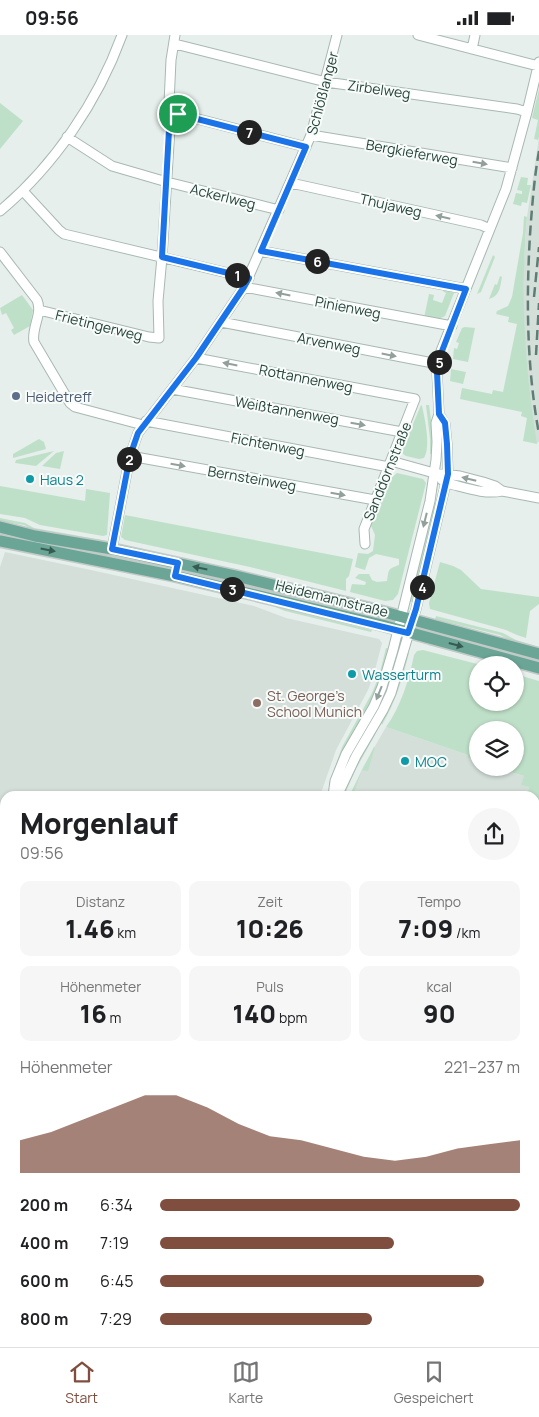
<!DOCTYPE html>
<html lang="de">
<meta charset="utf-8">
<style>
:root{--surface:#fff;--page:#f6f6f6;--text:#202124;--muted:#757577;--line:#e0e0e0;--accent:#7f4e3f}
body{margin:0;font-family:Manrope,sans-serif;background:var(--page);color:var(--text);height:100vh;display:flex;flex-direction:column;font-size:19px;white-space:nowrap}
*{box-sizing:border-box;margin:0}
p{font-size:16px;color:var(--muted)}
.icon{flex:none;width:28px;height:28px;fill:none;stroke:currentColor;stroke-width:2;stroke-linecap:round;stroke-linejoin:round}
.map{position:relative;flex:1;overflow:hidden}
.panel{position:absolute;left:0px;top:756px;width:540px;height:556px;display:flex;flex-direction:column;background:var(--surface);border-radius:15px 15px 0 0;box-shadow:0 1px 4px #0004}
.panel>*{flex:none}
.controls{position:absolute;left:469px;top:621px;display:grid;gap:10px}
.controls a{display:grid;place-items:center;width:55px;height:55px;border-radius:50%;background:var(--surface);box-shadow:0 1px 4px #0004;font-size:25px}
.pin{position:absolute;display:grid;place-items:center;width:42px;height:42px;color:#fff;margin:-21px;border:2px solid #fff;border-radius:50%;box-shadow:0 1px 5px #0007}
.km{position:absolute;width:25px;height:25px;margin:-12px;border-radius:50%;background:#222;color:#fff;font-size:14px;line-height:25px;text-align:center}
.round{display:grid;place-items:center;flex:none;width:52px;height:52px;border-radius:26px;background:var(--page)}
.overview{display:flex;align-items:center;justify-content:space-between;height:85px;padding:0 20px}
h1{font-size:28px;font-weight:800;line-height:38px}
.stats{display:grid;grid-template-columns:repeat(3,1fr);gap:8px;height:85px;padding:5px 20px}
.stats div{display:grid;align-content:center;border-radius:10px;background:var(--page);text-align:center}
.stats b{font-size:25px;font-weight:800}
.stats small{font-size:14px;font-weight:400}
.stats p{font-size:14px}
.chart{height:140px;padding:10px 20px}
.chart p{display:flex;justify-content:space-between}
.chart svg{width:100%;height:90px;margin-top:5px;fill:var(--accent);opacity:.7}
ul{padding:0 20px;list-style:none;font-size:16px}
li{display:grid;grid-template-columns:80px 60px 1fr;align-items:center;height:38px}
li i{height:12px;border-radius:6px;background:var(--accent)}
.status{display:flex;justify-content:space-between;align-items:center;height:35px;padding:0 25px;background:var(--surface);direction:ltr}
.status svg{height:14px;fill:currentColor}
.tab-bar{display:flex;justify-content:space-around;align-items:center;height:70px;border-top:1px solid var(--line);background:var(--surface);font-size:14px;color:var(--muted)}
.tab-bar a{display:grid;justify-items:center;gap:2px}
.tab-bar .selected{color:var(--accent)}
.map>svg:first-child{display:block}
.built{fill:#d4dfda}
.green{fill:#bfe0c8}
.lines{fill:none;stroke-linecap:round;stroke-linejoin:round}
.minor-casing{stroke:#a8b8b2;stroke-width:11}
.major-casing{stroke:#c2cac8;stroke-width:14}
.minor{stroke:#fff;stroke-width:9}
.major{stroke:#6aa596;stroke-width:11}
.rail{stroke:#5f7d75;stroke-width:2.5;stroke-dasharray:10 5;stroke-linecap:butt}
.oneway{fill:#92a09c}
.oneway2{fill:#365b51}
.route-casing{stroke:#fff;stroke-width:10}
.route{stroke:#1a73e8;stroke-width:6}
.service-dot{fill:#5c6f8a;stroke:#f7fbf9;stroke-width:2}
.culture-dot{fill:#0f9aa8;stroke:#f7fbf9;stroke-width:2}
.education-dot{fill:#8d6e63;stroke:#f7fbf9;stroke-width:2}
.labels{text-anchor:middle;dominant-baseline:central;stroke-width:4;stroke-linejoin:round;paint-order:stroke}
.street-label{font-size:14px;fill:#24423a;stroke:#f7fbf9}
.service-label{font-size:14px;fill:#4e5e75;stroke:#f7fbf9;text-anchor:start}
.culture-label{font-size:14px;fill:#0d838f;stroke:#f7fbf9;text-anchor:start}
.education-label{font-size:14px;fill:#785e54;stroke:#f7fbf9;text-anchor:start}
</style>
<div class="status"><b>09:56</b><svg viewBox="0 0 49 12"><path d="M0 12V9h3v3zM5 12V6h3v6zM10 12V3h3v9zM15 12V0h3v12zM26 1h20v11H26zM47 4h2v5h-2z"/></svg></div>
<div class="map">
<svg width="539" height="1312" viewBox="0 0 539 1312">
<rect width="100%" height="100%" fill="#e6efeb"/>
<path class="built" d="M539,102V407L536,408L530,364L524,298V224L527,182Z
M5,517L91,535L254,571L286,583L379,604L382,608L374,639L368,655L336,715L320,761H5V1308H136L134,1312H0V532Z
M386,692L468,720V723L477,726L478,732L497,733L524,741L529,752L526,761H350L363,732Z
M535,1189L539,1190V1291L535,1303Z
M162,1308H307L305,1312H161Z"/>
<path class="green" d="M539,54V102L538,105L534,104L538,85L532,83Z
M0,68L23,86L0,114Z
M521,142L528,143L527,150H531L527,168L522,167L521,171L513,169L516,158L522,159V156L517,155Z
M524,181L527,182C520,258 525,334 537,409L523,406L527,383L521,381L522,377L460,364L462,353L492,359L493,355L503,357L517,289L508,287L509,282L496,279L497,276L508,271L512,262L523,198Z
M493,220L495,222L481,257L477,259Z
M500,241L502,242C500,252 500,261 489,264L495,249L497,250Z
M445,252L452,254L454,258L445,281L437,285L424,283L429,259L434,260L433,265L442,268L446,258L443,256Z
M22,260L33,275L30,291L14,300L11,295L14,293L6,278L2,280L0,273Z
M465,292L475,293L468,327L453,324L454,313L457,314L459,308L456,307L462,293Z
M451,334L466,337L463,349L450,346Z
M421,370L422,371C425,384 431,412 424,423L419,424L406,421L403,419V413Z
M426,370H429L432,392L433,419H430V404Z
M39,404L44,407L46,414L13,423V419Z
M54,416L36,431L15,428L16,425Z
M64,416L60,434L42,431L56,418Z
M397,438L423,444L426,448L398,559L393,565L385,566L350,557L352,549L365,550L366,547L355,543L359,539H369L372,545L377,547L387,546C389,535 387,534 399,530V524L376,519L369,523L365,535L355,532L358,518L368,519L373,516L375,500L371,491V487L390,444Z
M0,451L85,466L86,454L110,458L107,500L103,501L40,490L25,483L0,479Z
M434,470H437L413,567H410Z
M125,480L353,524L349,541L346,544V556L250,532L125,505L121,502Z
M0,483L25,488L34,493L108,506L106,508L33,495L24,490L0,486Z
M0,500L82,515L92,514L169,532L168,534L0,502Z
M119,510L380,569L379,571L121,511Z
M440,527L453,531L461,535L481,554L539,562V569L530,576L526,603L517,600L506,595L430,574L429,568Z
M183,536L199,540L209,539L377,579V581L289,559L260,556L182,538Z
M269,567L283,573L372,595L371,597L285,576L268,569Z
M436,581L503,598L516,605L539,612V614L516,608L500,600L435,584Z
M429,607L539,637V640L515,633V630H503L428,610Z
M386,613H388L379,649L332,747L329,749L342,712L372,658L379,641Z
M423,615L481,630H478V668H515V639L539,646V1023L535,1022V761H526L529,752L521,750L524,741L497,733L515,732V695H478L477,726L468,723V720L386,692C401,671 409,645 414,620L417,616Z
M407,618H409C402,645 396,666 382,690L381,687C395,663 400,644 407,618Z
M376,698L356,734L344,761H341L346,749L372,699Z
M374,712H375L368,736L362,735L353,761H349Z
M535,1064H539V1086L535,1090Z
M535,1132L539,1133V1163L535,1160Z
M307,1308H475L489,1312H305Z"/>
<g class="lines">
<defs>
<path id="minor" d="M418,0L538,31
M175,9L326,47L517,74L527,77
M472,14L475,0
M171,77L306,112
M311,100L512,133
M67,102L112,131L167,147L279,175
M291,148L481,190L490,194
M23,156L59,195L64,199L249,243
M0,176C54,131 98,66 122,0
M261,216L466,254
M0,217L37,265C43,279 31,293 34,307L70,368L75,372L143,390
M244,252L452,291
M39,275L149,302L159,303L158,266L162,222L171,77L169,68L171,25L175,0
M221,287L438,329
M196,323L415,364L364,494L365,509
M172,354L402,397
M146,386L389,432
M130,421L375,465
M391,426L434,438L460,441L483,447L495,451L502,456L539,463
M442,445L446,448C464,452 484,460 502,456
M112,514L130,421L138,398L196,323L244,252L311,100L337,0
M333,761L335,746L346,719L374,671L382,652L393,615L430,466L436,425L437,407L436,388L439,379L437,337L441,316L506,154L527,77L539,27
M337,761L356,721L383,675L391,658L416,574L448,439L447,409L445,389L439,379
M0,1105V1108
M0,1134L5,1136
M510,1308L517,1310
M146,1312L147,1308"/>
<path id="major" d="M0,492L35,501L112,514L236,541L384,577L539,619
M0,506L175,541L382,590L539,633"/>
</defs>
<use href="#minor" class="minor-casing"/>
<use href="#major" class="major-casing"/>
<use href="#minor" class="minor"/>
<use href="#major" class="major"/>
<path class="rail" d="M539,116C534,144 532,172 530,200C526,267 527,334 539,399
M534,262L539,212
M536,320L539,268"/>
</g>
<defs><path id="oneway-solid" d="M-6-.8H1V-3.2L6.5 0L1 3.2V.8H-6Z" transform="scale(1.25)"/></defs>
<g class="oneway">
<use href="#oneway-solid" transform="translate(480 128) rotate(10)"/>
<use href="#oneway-solid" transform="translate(443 182) rotate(-167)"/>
<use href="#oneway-solid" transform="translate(283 259) rotate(-169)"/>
<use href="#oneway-solid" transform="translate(389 320) rotate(11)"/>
<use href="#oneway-solid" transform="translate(230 329) rotate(-169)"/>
<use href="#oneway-solid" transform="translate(358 389) rotate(10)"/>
<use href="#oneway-solid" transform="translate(178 430) rotate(10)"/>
<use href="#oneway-solid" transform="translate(469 444) rotate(-166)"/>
<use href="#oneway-solid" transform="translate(338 459) rotate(10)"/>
<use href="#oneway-solid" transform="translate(425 485) rotate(104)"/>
<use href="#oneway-solid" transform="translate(379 658) rotate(112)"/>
</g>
<g class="oneway2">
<use href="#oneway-solid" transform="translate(48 515) rotate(11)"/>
<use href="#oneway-solid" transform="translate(200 533) rotate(-168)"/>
<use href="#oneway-solid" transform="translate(456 610) rotate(15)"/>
</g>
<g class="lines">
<defs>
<path id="route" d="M170,77L306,112L261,216L466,254L442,316L437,337L439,379L445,388L447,409L448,439L416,574L408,598L175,541L178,528L112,514L130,421L138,398L196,323L244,252L249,243L162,222Z"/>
</defs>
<use href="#route" class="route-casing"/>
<use href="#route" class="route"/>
</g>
<circle class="service-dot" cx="16" cy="361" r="5"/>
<g class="culture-dot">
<circle cx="30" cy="444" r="5"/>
<circle cx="352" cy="639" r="5"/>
<circle cx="405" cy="726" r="5"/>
</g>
<circle class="education-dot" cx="257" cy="668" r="5"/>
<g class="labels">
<g class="street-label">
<text transform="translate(379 54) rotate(8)">Zirbelweg</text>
<text transform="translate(322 58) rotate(-75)">Schlößlanger</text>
<text transform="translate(412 117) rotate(10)">Bergkieferweg</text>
<text transform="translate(223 161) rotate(14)">Ackerlweg</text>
<text transform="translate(391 170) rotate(13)">Thujaweg</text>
<text transform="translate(348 272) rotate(11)">Pinienweg</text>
<text transform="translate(99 290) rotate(14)">Frietingerweg</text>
<text transform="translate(329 308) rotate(11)">Arvenweg</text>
<text transform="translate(306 343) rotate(11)">Rottannenweg</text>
<text transform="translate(287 375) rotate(10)">Weißtannenweg</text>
<text transform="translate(268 409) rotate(11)">Fichtenweg</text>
<text transform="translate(387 436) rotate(-68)">Sanddornstraße</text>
<text transform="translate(252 443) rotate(10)">Bernsteinweg</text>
<text transform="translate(332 563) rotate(14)">Heidemannstraße</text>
</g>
<g class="service-label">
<text x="26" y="361">Heidetreff</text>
</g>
<g class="culture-label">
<text x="40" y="444">Haus 2</text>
<text x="362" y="639">Wasserturm</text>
<text x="415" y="726">MOC</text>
</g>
<g class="education-label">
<text x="267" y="660">St. George’s<tspan x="267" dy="16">School Munich</tspan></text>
</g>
</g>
</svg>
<div class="controls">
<a><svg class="icon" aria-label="locate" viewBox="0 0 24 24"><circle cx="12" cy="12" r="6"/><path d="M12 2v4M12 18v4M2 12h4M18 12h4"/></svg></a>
<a><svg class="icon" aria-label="layers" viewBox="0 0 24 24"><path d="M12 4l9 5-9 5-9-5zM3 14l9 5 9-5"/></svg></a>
</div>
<div class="pin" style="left:178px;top:79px;background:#1e9e55"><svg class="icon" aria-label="arrive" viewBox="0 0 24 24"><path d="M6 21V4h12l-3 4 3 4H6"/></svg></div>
<b class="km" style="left:237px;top:240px">1</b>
<b class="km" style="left:129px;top:424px">2</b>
<b class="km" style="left:232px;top:554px">3</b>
<b class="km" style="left:422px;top:552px">4</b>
<b class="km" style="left:439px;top:327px">5</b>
<b class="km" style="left:317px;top:226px">6</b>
<b class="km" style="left:249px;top:97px">7</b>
<section class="panel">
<div class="overview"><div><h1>Morgenlauf</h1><p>09:56</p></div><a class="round"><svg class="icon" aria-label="share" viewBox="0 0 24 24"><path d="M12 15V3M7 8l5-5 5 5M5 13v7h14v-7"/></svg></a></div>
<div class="stats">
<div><p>Distanz</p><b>1.46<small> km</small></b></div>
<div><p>Zeit</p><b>10:26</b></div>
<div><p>Tempo</p><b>7:09<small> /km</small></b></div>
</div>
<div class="stats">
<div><p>Höhenmeter</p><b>16<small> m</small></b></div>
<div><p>Puls</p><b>140<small> bpm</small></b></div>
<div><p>kcal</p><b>90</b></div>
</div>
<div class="chart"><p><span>Höhenmeter</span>221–237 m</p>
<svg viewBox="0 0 160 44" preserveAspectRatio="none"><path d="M0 44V28L10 24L20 18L30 12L40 6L50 6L60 12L70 20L80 26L90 28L100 32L110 36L120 38L130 36L140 32L150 30L160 28V44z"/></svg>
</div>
<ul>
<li><b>200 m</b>6:34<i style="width:100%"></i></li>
<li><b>400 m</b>7:19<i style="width:65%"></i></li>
<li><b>600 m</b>6:45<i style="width:90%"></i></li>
<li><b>800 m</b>7:29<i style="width:59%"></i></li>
</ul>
</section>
</div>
<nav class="tab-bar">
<a class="selected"><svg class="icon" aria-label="home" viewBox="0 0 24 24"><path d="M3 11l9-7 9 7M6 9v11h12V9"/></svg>Start</a>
<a><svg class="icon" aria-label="map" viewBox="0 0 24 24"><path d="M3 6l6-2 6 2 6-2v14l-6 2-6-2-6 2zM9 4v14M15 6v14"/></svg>Karte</a>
<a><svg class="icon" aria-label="saved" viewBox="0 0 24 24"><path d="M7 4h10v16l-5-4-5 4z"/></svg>Gespeichert</a>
</nav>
